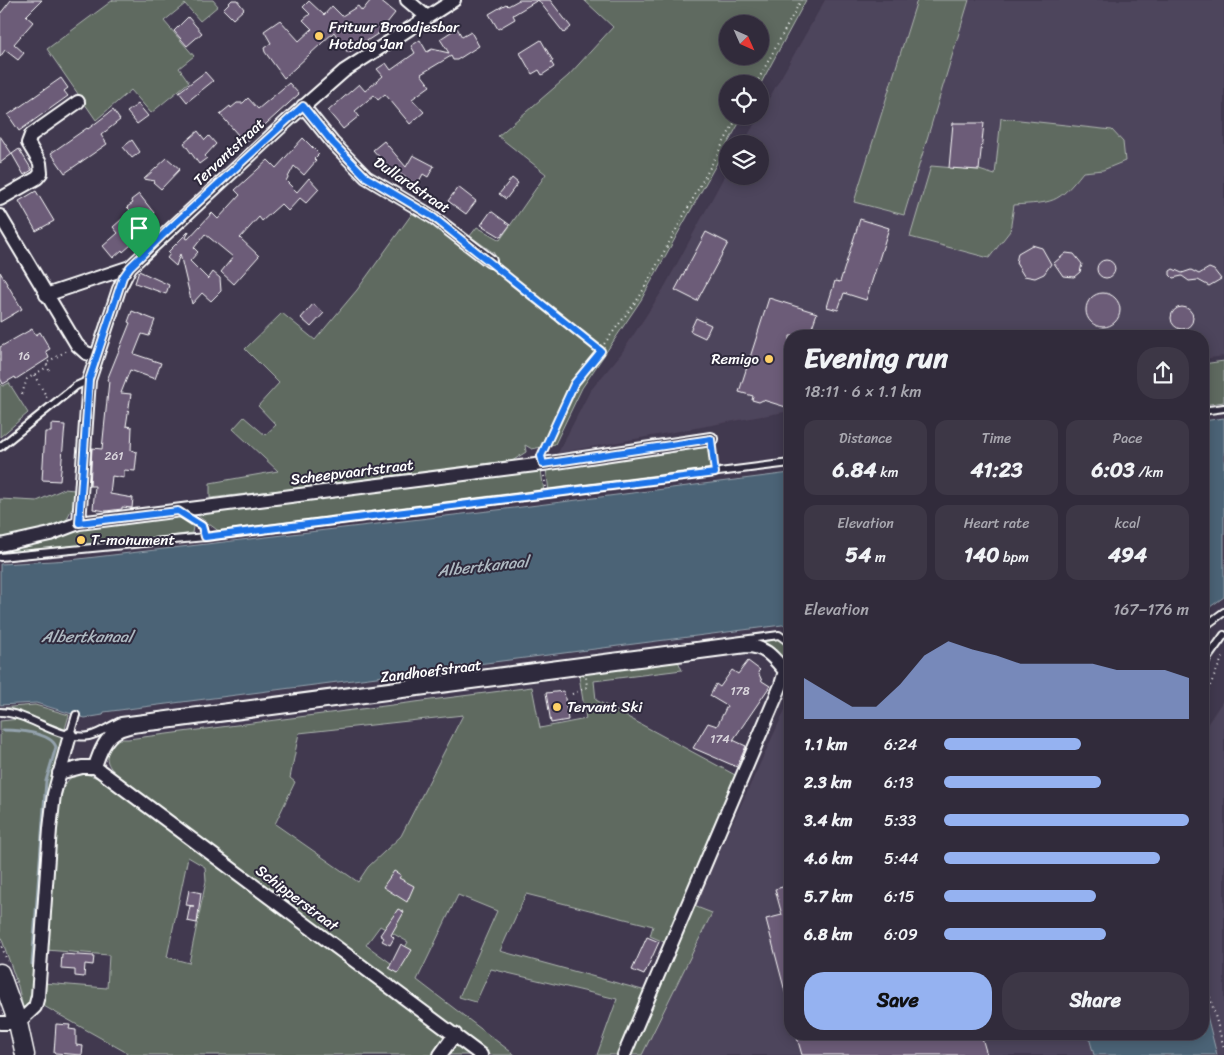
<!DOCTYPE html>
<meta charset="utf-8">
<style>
:root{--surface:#312b3b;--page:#3d3746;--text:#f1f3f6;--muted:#a8a7af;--line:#4c4755;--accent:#95b2f1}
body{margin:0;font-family:Sriracha,sans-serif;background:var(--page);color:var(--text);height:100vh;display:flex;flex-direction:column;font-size:19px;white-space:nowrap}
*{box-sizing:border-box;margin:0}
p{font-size:16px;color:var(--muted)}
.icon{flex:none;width:28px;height:28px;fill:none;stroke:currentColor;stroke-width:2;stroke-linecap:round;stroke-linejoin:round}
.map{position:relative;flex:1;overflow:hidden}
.side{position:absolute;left:784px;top:330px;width:425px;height:710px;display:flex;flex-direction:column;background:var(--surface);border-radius:20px;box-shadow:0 2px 12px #0003,0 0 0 1px var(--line)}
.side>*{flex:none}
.needle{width:32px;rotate:135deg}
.fabs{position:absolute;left:719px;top:15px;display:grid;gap:10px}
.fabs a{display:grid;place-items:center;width:50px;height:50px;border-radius:50%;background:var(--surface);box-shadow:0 2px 12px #0003,0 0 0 1px var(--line);font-size:25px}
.pin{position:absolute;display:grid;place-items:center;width:42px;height:42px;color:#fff;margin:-51px -21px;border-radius:50% 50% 50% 0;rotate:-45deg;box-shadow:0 0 5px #0007}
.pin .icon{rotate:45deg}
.round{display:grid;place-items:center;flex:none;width:52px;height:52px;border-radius:20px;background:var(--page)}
.headline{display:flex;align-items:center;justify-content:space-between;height:85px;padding:0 20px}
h1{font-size:28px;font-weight:700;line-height:38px}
.stats{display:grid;grid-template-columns:repeat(3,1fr);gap:8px;height:85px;padding:5px 20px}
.stats div{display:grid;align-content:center;border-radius:12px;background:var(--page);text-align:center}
.stats b{font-size:21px;font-weight:700}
.stats small{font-size:14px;font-weight:400}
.stats p{font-size:14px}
.chart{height:140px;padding:10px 20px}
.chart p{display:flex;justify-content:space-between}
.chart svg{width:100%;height:90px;margin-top:5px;fill:var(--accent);opacity:.7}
.cta{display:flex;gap:10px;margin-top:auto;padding:10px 20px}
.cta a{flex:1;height:58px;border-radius:20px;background:var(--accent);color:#111;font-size:20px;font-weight:700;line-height:58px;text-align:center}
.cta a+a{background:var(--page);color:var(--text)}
ul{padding:0 20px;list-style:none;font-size:16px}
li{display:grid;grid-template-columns:80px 60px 1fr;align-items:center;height:38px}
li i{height:12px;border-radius:6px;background:var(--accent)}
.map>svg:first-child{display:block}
.built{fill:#4e445b}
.green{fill:#5e6b60;stroke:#aeb5b0;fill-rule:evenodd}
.water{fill:#4c6476;stroke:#94a2ad}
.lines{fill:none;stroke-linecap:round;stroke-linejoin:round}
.stream{stroke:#94a2ad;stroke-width:3}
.building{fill:#6c5c78;stroke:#fff}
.lane-casing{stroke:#fff;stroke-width:10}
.street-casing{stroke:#fff;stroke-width:16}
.secondary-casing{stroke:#fff;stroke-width:21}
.path{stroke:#fff;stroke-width:2;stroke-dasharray:1 4;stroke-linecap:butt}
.lane{stroke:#2f2a3d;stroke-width:6}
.street{stroke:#2f2a3d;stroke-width:12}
.secondary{stroke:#2f2a3d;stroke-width:18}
.route-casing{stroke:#fff;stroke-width:10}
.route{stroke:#1a73e8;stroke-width:6}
.poi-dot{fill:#ffd166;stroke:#2f2a3d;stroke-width:2}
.labels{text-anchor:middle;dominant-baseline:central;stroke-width:4;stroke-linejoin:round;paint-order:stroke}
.number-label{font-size:12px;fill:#dad6dd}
.poi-label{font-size:15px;fill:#fff;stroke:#2f2a3d;text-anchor:start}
.street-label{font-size:15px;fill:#fff;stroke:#2f2a3d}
.water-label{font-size:16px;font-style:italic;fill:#aeb9c1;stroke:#2f2a3d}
</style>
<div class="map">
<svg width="1224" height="1055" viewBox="0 0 1224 1055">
<rect width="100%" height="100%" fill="#41394f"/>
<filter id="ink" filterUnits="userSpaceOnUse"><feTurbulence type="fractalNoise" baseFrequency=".02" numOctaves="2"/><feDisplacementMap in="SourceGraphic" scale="10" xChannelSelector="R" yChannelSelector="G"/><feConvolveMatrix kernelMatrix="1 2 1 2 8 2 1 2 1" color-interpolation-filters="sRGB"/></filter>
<g filter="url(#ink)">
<path class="built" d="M825,0H917L854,202L904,215L969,0H1224V356L1203,359L1202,336H790V411L558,453L590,391L621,354L664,288L727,171L728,176H760V144H743Z
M790,699V1034H1088L1094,1055H642L712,913L694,906Z
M1224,699V1055H1217L1203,1000L1202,732Z"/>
<path class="green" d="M113,0H213L218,6L200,21L185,4L164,21L194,56L179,68L189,82L151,113L131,90L96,120L47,49Z
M584,0H806L760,85L728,84V116H743L641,300L582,388L555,444L532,449L525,445L526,452L506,465L210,498V483L278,471L233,429L244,417L265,435L276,425L258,406L279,383L245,349L282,313L315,340L357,290L414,211L503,276L509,272L493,259L494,253L470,236L477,227L500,240L546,174L498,136L568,76L613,27ZM728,24H760V56H728Z
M917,0H969L904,215L854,202Z
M1001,118L1112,130L1123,142L1125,161L1103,170L1083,172C1057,205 1053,202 1014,205L1010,231L989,258L910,237L931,166L979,170L995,175Z
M1224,361V402L1203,405V364Z
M0,383L3,386L9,383L28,413L0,437Z
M709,447L712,470L549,491L546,469Z
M541,470L544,492L233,531L220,532L194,513Z
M64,489L75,490L73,506L66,521L31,533L0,539V499L37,501Z
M177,516L193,527L192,533L122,543L0,554V550L79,529Z
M775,638L785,641L790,647V658L784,661L770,647L759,642L758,640Z
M677,659L682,670L594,681L596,700L737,776L664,942L650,936L653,926L526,894L500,951L657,994L694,906L712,913L642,1055H597L617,999L491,969L476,1002L459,997L497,911L458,895L417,980L515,1055H131L42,1005L44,983L107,988L109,955L46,950L57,810H59C64,764 84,768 117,789L123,780C106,765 103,761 112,739H128L532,687L540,728L586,719L578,670ZM463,715L401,836L368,867L358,882L275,824L295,782L290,778L299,733ZM188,857L205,867L206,881L189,963L167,957ZM380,926L408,942L395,966L366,945Z
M35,705L69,715L65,729L13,710L0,708Z
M20,719L63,736L64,741L33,1002L26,1007H23L18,986L0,934V721Z"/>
<path class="water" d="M1224,418V597L1203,612V421Z
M790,473V624L104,712L103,715L85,718L36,703L0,705V564L70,560L514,508Z
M1203,1000L1217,1055H1094L1088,1034H1202Z"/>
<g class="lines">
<path class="stream" d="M3,730C16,730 51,732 56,747L46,781L32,964"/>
</g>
<path class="building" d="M11,0H42L26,16L33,22L14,44L24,53L18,60L5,50L0,57V14Z
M232,0H237L244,9L233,19L223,9Z
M371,0H379L395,13L379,33L348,53L334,32L284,78L265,52L264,48L271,43L264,31L280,20L299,41L312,29L303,20L310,14L303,7L309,1L324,15L332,6L342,16L358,6L362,11Z
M519,0H550L571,27L564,33L538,0L513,15L515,19L498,29L489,14L506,4L508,6Z
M188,17L202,33L187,46L174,31Z
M457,28L462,37L471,32L479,46L457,60H453L451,56L421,74L430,86L412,99L424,112L410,124L385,94L378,100L374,95L355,111L359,116L343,129L328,111L359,84L365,91L383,76L377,69L386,63L391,70L415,53L411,46L420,40L427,52L432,49L449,53L440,39Z
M541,40L553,61L551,62L554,67L542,75L539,70L532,74L520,53Z
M205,72L213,81L187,102L179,92Z
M61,78L68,88L64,91L68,96L19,131L8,115Z
M289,83L299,94L245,143L220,114L230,106L231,108L237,103H243L248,98L258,109Z
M138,104L148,116L137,124L127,112Z
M113,110L120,120L101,135L107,144L65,173L51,153L87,128L88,129Z
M953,123H984L979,170L949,168Z
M198,131L205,140L209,136L216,144L205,156L207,158L199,164L184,143Z
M0,136L12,154L19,149L32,170L24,175L12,154L0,163Z
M303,138L319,154L314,159L316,161L304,175L294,166L286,181L297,192L309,178L319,189L306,203L300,198L288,211L281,204L262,221L259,217L240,238L259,256L234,284L221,272L233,257L205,234L194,248L198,252L190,261L208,279L213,272L220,278L221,291L211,301L202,293L192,304L180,254L176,266L167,258L170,254L168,252L189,231L186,238L188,239L212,213L218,219L240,195L235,190L268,160L276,168Z
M132,140L140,152L132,158L123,147Z
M384,141L406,167L413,155L434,166L428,177L423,174L417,185L379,160L381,159L373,150Z
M167,158L180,169L161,189L153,182L155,181L144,179Z
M512,178L518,183L506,199L499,194Z
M458,187L476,201L466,214L448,201Z
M36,191L54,221L36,231L19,201Z
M139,194L154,213L135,231L140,237L123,252L122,250L113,258L103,246L118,233L113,227L131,211L127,207L133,203L131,200Z
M491,211L510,225L501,237L481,225Z
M860,219L889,228L866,300L844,293L838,310L827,307L835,281L840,282Z
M706,232L728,243L697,301L675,290Z
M1032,245L1042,248L1051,264L1044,274L1035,278L1024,276L1016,263L1018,253Z
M1066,253L1074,254L1082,264L1080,272L1074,277L1063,276L1054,263Z
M1097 269a9 9 0 1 1 18 0a9 9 0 1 1-18 0Z
M1209,268L1214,270L1221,279L1209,286L1198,280L1189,281L1182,276L1173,278L1170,275V271L1173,269L1182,273L1191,270L1199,274Z
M139,271L169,285L166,294L135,283Z
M0,272L22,309L0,322Z
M1086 310a17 17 0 1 1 34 0a17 17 0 1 1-34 0Z
M769,298L817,313L809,336H790V396L786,407L763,400L759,402L752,400L753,396L739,392Z
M313,304L324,313L311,327L301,318Z
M1171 318a11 11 0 1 1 22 0a11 11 0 1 1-22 0Z
M132,311L155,320L149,336L142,334L134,354L161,363L155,379L130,370L121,393L131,394L126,426L132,427L131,450L137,452L135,471L124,470V478L112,476L110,494L133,498L132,508L122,507V509L106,511L93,509L95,486H90L92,448L102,449L109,381L107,380L130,323L128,322Z
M696,318L711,325L705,338L690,331Z
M32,329L36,335L40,332L50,349L46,351L49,358L16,379L15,377L3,384L0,378V347Z
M51,424L65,425L60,481L42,480L45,432H51Z
M748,661L760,670L758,672L762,681L770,686L733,740L746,746L737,767L693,748L708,723L717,726L727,706L710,696L716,684L720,687L732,670L738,674Z
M564,691L568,720L551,723L546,693Z
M394,871L401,875L399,878L414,886L407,902L383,887Z
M790,885V999H787L766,919L782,915L775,889Z
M189,890L201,893L197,923L187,921L190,906H194L186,905Z
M398,909L404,912L391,935L394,938L390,945L382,941L384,938L380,935Z
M647,937L659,942L644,975L632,970Z
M401,944L412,950L398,973L389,968Z
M62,954L94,956L93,965L85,964L84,977L75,976V970L61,969Z
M56,1024L70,1025L69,1029L76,1030V1045L83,1046L82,1055L54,1053Z
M796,1034H981L987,1055H802Z"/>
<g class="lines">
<defs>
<path id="lane" d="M1202,411L1224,408
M0,447L76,386L89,380
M179,512L202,526L205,537
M0,557L205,537L790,463
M1205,626L1224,612
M1202,666L1224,635
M0,712C31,713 58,741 89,736C100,734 111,725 121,721L779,635L790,643
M70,735L76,715"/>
<path id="street" d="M407,0L427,17
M303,106L333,143L366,177L433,217L490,261
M0,199L37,178L41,173L40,163L28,143L31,135L78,102
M0,216L77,345L86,353L96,356
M46,295L130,267
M79,523L89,380L119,289L130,267L286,122L344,71L454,0
M0,545L50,534L79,523L543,464L711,439
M95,767C108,722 124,728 165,722L746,646C765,646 773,657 785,671
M95,767L481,1055
M59,773L82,767H95
M0,1023H18L35,1007L38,996L50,829L54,794L70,735
M440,1055L455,1034
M624,1055L781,685L785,671L790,666"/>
<path id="secondary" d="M0,973L18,1023L25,1055"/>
</defs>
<use href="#lane" class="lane-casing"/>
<use href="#street" class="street-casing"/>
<use href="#secondary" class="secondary-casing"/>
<path class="path" d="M756,84L801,0
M499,269L600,351
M49,370L46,363L66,351
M34,375L48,399
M22,394L27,379L47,367
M543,452L574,384L640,296L738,116
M712,452L714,464
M544,476L546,487
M572,694L587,687L586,677
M1202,704L1224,654
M0,942L7,961
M1202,968L1224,1048"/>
<use href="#lane" class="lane"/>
<use href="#street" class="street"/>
<use href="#secondary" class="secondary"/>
</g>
</g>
<g class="lines" filter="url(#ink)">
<defs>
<path id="route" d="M303,106L333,143L366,177L433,217L601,351L574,384L541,456L543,464L711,439L715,473L205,537L202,526L178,511L79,523L89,380L123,277L130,267L168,230Z"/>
</defs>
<use href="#route" class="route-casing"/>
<use href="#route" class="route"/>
</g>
<g class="poi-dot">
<circle cx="319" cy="36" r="5"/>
<circle cx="769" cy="359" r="5"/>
<circle cx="81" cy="540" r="5"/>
<circle cx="557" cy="707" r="5"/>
</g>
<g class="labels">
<g class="number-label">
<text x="24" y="356">16</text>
<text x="114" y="456">261</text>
<text x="740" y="691">178</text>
<text x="720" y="739">174</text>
</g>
<g class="poi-label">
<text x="329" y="27">Frituur Broodjesbar<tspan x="329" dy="17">Hotdog Jan</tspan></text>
<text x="759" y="359" text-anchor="end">Remigo</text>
<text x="91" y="540">T-monument</text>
<text x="567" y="707">Tervant Ski</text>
</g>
<g class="street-label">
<text transform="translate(229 152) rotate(-43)">Tervantstraat</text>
<text transform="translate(412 185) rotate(34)">Dullardstraat</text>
<text transform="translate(352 472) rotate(-7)">Scheepvaartstraat</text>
<text transform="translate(431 671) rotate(-7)">Zandhoefstraat</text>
<text transform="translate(297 898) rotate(37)">Schipperstraat</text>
</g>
<g class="water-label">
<text transform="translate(483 566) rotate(-6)">Albertkanaal</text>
<text x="87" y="636">Albertkanaal</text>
</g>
</g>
</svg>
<div class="fabs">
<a><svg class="needle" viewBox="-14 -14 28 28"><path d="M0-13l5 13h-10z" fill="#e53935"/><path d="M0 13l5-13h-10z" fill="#a8a7af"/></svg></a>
<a><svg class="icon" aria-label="locate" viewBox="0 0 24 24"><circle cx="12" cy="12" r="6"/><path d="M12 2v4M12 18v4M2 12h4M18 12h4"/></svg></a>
<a><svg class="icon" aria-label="layers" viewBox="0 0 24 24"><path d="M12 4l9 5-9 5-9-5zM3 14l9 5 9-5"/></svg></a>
</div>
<div class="pin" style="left:139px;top:258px;background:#1e9e55"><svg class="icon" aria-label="arrive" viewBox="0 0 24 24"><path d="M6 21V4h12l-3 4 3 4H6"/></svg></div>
<section class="side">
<div class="headline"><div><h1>Evening run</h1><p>18:11 · 6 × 1.1 km</p></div><a class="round"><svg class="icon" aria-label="share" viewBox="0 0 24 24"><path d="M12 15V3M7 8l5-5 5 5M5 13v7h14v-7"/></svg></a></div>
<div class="stats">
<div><p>Distance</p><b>6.84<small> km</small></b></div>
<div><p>Time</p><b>41:23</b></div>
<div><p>Pace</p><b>6:03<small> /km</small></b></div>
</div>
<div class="stats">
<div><p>Elevation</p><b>54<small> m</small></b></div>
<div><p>Heart rate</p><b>140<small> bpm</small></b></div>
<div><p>kcal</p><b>494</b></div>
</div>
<div class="chart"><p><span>Elevation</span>167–176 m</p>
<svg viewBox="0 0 160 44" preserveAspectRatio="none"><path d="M0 44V24L10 31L20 38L30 38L40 27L50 13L60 6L70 10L80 13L90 17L100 17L110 17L120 17L130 20L140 20L150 20L160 24V44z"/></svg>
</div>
<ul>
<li><b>1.1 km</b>6:24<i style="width:56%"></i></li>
<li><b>2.3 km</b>6:13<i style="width:64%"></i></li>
<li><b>3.4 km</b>5:33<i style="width:100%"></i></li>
<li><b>4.6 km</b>5:44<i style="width:88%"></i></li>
<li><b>5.7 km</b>6:15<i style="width:62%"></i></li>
<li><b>6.8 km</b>6:09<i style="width:66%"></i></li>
</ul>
<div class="cta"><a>Save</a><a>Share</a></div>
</section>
</div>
